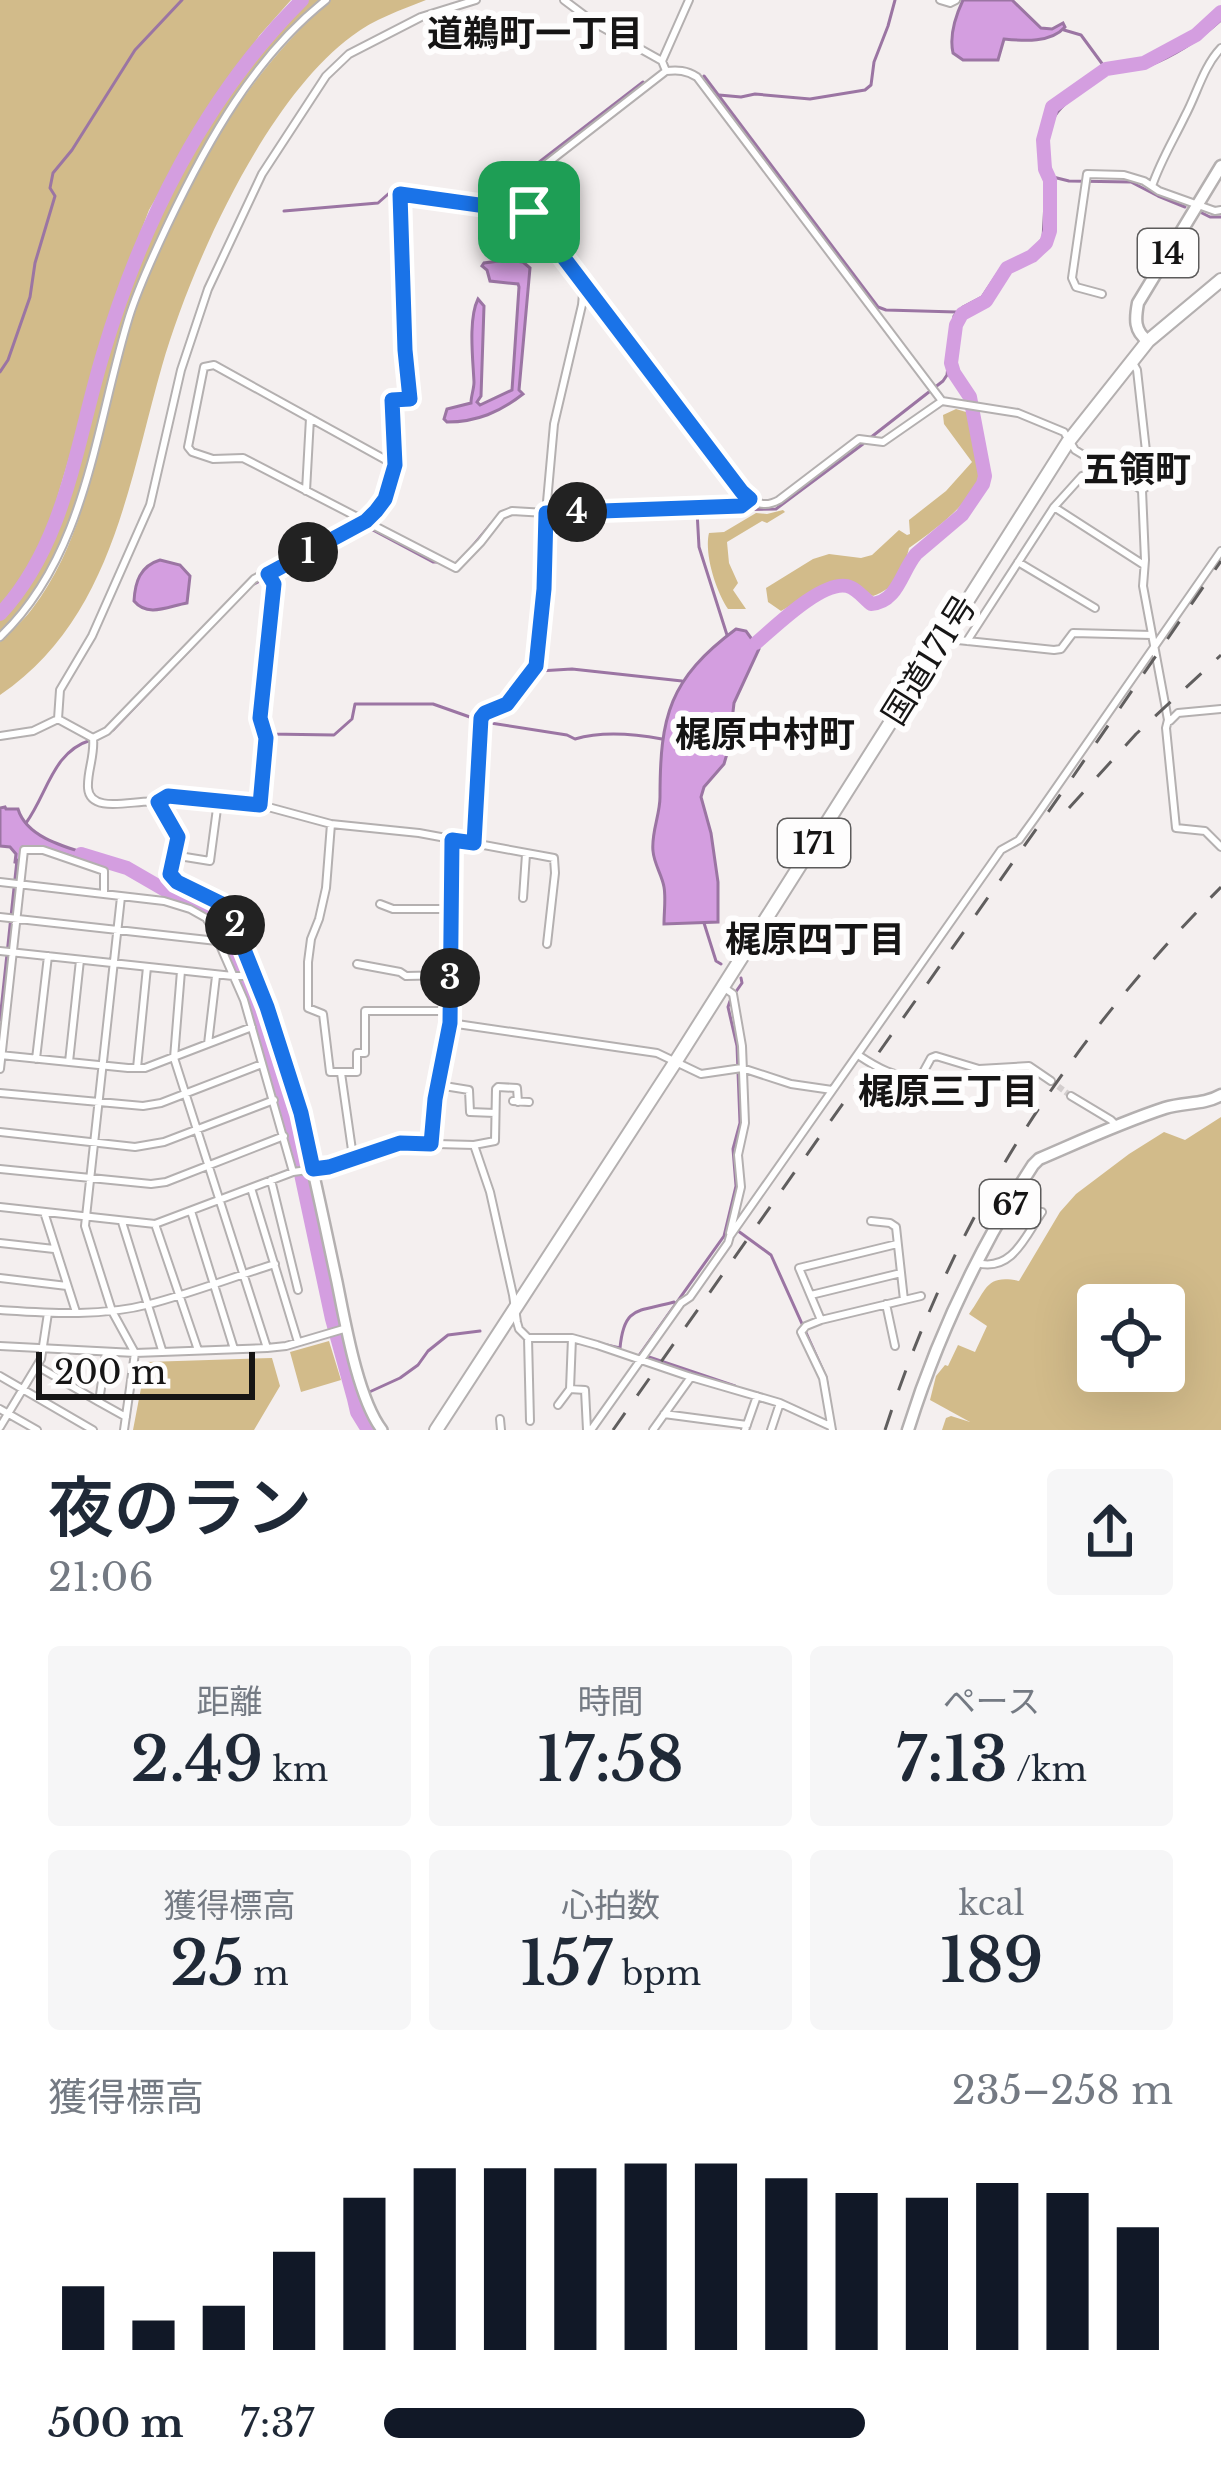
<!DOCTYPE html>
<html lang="ja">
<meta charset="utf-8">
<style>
:root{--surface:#fff;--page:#f6f6f7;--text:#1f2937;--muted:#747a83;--accent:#111827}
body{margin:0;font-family:"Libre Baskerville","Noto Sans JP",serif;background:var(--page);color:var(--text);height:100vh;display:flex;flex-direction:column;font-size:45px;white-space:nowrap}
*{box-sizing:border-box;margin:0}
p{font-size:39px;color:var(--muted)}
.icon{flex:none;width:66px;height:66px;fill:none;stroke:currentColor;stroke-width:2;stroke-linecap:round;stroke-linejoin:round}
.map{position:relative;height:1430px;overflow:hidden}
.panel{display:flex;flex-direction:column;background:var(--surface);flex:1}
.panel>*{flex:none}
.buttons{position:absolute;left:1077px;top:1284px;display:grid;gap:24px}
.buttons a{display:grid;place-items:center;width:108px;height:108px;border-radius:12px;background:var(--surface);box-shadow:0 12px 48px #0002;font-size:60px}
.scale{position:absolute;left:36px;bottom:30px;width:219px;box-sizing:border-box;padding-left:12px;border:6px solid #161515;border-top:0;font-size:33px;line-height:42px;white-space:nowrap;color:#161515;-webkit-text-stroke:9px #fefdfd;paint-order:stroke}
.pin{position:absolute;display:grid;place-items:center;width:102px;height:102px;color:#fff;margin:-51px;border-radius:24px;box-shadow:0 6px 18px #0006}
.km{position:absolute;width:60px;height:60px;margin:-30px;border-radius:50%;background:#222;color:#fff;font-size:33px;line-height:60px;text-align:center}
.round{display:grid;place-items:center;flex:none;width:126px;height:126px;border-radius:12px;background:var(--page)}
.headline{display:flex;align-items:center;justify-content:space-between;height:204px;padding:0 48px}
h1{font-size:66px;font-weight:600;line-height:90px}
.stats{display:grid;grid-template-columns:repeat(3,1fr);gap:18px;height:204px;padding:12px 48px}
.stats div{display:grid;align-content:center;border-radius:12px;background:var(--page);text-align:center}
.stats b{font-size:60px;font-weight:600}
.stats small{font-size:33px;font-weight:400}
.stats p{font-size:33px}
.chart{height:336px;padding:24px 48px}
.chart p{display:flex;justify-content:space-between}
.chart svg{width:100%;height:216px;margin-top:12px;stroke:var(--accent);stroke-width:6}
ul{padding:0 48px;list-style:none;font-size:39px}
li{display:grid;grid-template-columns:192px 144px 1fr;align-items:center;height:90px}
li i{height:30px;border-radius:15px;background:var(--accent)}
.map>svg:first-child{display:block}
.green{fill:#d2bb8a;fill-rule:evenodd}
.water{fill:#d49ee0;stroke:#9b75a3;stroke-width:3}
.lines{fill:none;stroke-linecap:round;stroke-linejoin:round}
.stream{stroke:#9b75a3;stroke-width:3}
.river{stroke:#d49ee0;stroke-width:14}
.street-tunnel{stroke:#d3cece;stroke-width:6;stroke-dasharray:6 3;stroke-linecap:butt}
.street-casing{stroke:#b4b0b0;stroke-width:10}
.secondary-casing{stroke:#b4b0b0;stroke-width:14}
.primary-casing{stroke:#b4b0b0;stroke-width:15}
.highway-casing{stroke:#b4b0b0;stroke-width:16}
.street{stroke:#fff;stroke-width:6}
.secondary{stroke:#fff;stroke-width:9}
.primary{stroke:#fff;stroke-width:10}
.highway{stroke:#fff;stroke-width:12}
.rail{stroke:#605e5e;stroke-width:3;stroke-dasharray:21 21;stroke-linecap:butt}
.route-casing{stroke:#fff;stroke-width:24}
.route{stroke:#1a73e8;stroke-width:15}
.labels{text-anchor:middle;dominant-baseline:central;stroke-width:12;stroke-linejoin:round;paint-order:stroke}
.shield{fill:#fefdfd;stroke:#5c5b5b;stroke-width:3}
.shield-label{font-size:30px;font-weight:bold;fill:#161515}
.street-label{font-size:33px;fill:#161515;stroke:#fefdfd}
.neighbourhood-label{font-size:36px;font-weight:bold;fill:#161515;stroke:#fefdfd}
</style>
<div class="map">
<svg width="1221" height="1430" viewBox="0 0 1221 1430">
<rect width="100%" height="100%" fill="#f4efef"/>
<path class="green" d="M0,0H291L259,36L195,131L149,210L121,283L47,532L12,597L0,606Z
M306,0H321C270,40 238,97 206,152C176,202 147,251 130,307C102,400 88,499 41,585C31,603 13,618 0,634V618C78,546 87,402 120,304C158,192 223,85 306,0Z
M330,0H426C401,10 374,19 352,36C266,99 191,265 162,366C128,485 111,620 0,695V642C11,631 23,621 32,609C92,531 99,424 127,333C166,209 233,88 330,0Z
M956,409L966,412L968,417L981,479C962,510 937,528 909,548C904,570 895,589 873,596C831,570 818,590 781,611L768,602L766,588L813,559L829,554L861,558L872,555L899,530L907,535L910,534L909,520L946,491L972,462L944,424L943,415Z
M783,510L785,512L767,523L762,521L727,542L729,563L738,583L733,590L746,609H728C716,591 704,554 709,533L724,532L756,513L767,514Z
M1221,1117V1430H942L946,1418L951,1416L970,1422L930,1400L936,1376L945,1365L948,1366L958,1345L975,1352L987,1326L969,1314C987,1290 985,1274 1019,1281L1060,1212L1076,1194L1129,1154L1164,1132L1185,1140ZM1098,1305H1164V1371H1098Z
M329,1341L341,1380L301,1392L290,1352Z
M272,1358L280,1386L254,1430H133L146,1362Z"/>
<path class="water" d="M963,0H1012L1041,28L1052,29L1063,23L1065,27C1051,43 1024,41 1004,39L998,60H963L953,53C949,35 955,17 963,0Z
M506,260L523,262L530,268L519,390L523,394C500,412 477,422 447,422L444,419L447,409L471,403C471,396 474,389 474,382C473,360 468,319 478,299L484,306L481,396L477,402L480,405L512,390L519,287L518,284L490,281L487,270L482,266L484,263Z
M160,560L180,565L190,576L187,603C169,606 148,618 134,601C135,582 140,566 160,560Z
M736,629L746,631L759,649L734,703L729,747L724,764L704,787L701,797L711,833L718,882V922L664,924C664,912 666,898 664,887C662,875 654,864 653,851C651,833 660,815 660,797C660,716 669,679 736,629Z
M5,807L6,809H18C27,839 69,848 98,857V865L42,847H23L19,863L15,862L16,854L10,847L0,846V808Z"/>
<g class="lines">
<path class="stream" d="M1064,30L1081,35L1106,69
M704,76L878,307L886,310L956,312
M719,95L741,97L755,94L810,99L865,90L871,85L874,62L888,26L895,0
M1050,168C1042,125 1052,111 1086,88C1093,82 1102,75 1110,72C1122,68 1136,71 1148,66C1174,56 1200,39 1221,20
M1049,176L1069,181L1131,182L1158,196L1185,207
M518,207C513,193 516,183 525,173L643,82
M284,211L378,203L395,188L403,187L497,204
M1198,211L1210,217H1221
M523,215L741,500L754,508
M0,372L8,360L30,297L35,263L55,196L50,188L53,173L72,150L135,50L182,0
M870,438L943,381L947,375L954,316L963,307L982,297L1002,267L1032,251L1043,238L1046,185
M630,513L697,511
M546,516L578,515
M358,528L371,529L433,562H442
M466,554L491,524
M277,580L269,734L334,735L352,719L355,704H433L484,722L567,735L575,739C602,731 635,734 662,739
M252,585L328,544
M727,635L699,547L697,511L776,509L863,444
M539,671L572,669L682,681
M100,737L113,730L204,635
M26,823C48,793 52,752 91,740
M704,923L716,961L721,964
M735,993L742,983L741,978
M730,1001L728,1007L737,1046L740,1123L733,1149L736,1186L724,1236L640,1354L735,1386
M0,1020L17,860
M734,1228L771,1255L826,1377L830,1403
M598,1343L620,1348C624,1306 637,1312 674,1302
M354,1399L400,1378L418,1365L428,1351L448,1335L480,1331"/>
<path class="river" d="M0,614C66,543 76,443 103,354C141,225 205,96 302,0
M756,643C775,627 821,581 847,586C856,588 864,598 871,604C898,602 901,572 916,554L962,515L983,484L985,476L970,397L954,373L951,363L956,325L962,314L986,301L1007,268L1032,256L1046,243L1050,231V180L1045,169L1043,140L1052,107L1106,69L1144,63L1196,35L1221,12
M81,854L127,868L210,916L224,933L235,954L298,1160L332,1319L354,1399L357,1412L368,1430"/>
<path class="street-tunnel" d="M1051,1081L1071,1096"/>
<defs>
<path id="street" d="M564,0L596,24L662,61L666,71
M940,0L950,3L956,0
M662,61L689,0
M1152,186C1161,160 1173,141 1185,116C1197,94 1203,67 1221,48
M1102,294L1076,287L1072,278L1087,174L1124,175L1144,181L1159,191L1215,211L1221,210
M1133,363L1137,370L1149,478L1146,487L1142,490L1145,560L1143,586L1168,720L1166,728L1176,828L1205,831L1221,847
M942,401L697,77C686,70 678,70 666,71L527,179L522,198L529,212L742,492C754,502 763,509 779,500L859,439L883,442L942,401L1018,413L1064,432L1075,450L1142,490
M395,465L214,365L204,367L188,447L192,452L213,459L243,458L456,568L481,542L502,515L512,511L546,513L741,506L750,499
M306,491L310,418
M1054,507L1082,476L1107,467
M1018,562L1095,608
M0,637C87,554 95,427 129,317C139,285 154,254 168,224C207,142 254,57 326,0
M948,639L1054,650L1061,649L1073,633L1152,635
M967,641L1054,507L1144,565
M58,719L60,690L92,636L150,505L181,370L208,289L262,174L326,76L349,54L421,17L476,0
M58,719L91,737
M1170,721L1178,713L1221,709
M0,736L33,731L58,719
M93,738L107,731L254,579L366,521L376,511L385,499L395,465L392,400L409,399L405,350L401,194L529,212
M93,738C95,756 87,771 88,788C90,816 139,798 158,802L168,796L257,804L331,824L419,833L554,858L555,873L547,944
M260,805L266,738L260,718L264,657L273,604V584L268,574
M331,824L326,888L319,919L311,939L308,962V1008L323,1014L330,1072H357V1053H365V1011H450
M474,843L481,718L485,713L507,704L536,666L544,589L546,513L554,424L582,305L584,283
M179,856L210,861L218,801
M0,882L164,901L190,909L206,918L212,927L244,1000L293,1172
M121,897L85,1226L112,1311L135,1353L124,1430
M523,898L526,854
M380,904L393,909H450
M0,917L217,941
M0,951L233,976H255
M357,964L400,972L406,976L450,975
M181,971L174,1058L267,1348
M726,989L733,994L742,1046L745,1123L738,1155L741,1187L730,1233
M450,1010L452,840
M450,1023L657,1053L701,1074L742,1068L791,1084L832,1090
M208,1044L216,976
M0,1055L128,1068H145L252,1027
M858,1055C879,1069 894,1077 920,1078L931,1058L936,1056L979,1069L1029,1066L1051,1081
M36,1059L48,956
M69,1062L80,960
M137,1068L147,967
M0,1069L24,850H43L104,871V894
M341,1073L353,1157
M438,1085L469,1090L470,1112L495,1113
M0,1093L143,1106L161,1103L262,1064
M1071,1096L1111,1120L1117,1126
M513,1101L529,1102
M0,1132L135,1147L164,1142L274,1100
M431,1144L435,1099L450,1024
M474,1145L495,1141L496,1089L498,1087L517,1088L518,1102
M0,1169L151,1184L166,1182L284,1136
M271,1180L298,1290
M251,1188L298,1342
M0,1207L155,1224L293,1172L329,1167L400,1143L474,1145L490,1192L513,1295L517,1322L519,1329L528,1338H572L597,1345L691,1377L780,1403L830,1426
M191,1211L234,1349
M44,1212L76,1312
M871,1221L890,1223L896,1227L904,1300
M122,1222L162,1350
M155,1224L198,1350
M0,1243L54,1249
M897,1244L799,1268L821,1320L921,1296
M977,1263C1012,1272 1025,1237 1042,1212
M0,1278L67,1286
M811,1295L901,1273
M886,1304L895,1346
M0,1310C49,1313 101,1317 150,1304C192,1293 233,1277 275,1264
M821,1320L806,1326L801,1332L823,1378L832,1430
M528,1338L530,1421
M572,1338L570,1389L585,1390L587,1430
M0,1346L135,1353L267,1348L286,1346L347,1328
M106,1352L99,1402L126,1417
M37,1366L99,1402
M0,1376L93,1430
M558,1405L570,1389
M0,1409L37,1430
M664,1414L747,1425
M500,1419L501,1430
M0,1427L41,1359L48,1313
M591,1430L681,1303L690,1297L728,1243L730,1236L1001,850L1019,840L1035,818L1221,551
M653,1430L691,1377
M745,1430L757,1396
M771,1430L780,1403"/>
<path id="secondary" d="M158,802L178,837L170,874C186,893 215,892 229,914C242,934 248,959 257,982C296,1079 315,1180 337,1282C345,1322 358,1399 382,1430"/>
<path id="primary" d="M1148,341C1134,331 1135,319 1138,303L1221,166
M908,1430C937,1337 980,1247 1033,1165L1039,1159C1081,1141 1122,1122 1165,1108C1184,1102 1204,1105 1221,1095"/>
<path id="highway" d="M436,1430L676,1061L1068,442L1148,341L1221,280"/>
</defs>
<use href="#street" class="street-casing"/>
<use href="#secondary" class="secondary-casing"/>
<use href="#primary" class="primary-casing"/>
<use href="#highway" class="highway-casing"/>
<use href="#street" class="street"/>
<use href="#secondary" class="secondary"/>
<use href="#primary" class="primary"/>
<use href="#highway" class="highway"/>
<path class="rail" d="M1069,808L1136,734L1221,655
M613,1430L1070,781L1221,561
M885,1430C955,1215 1062,1048 1221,887"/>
</g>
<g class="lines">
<defs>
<path id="route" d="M400,194L529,212L742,492L750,499L741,506L546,513L544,589L536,666L507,704L485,713L481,718L474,843L452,840L450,1023L435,1099L431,1144L400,1143L329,1167L313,1169L301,1113L267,1007L231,917L222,904L177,882L170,874L178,837L158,802L168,796L260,805L266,738L260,718L274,584L268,574L366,521L376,511L385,499L395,465L392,400L410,399L405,350Z"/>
</defs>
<use href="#route" class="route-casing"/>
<use href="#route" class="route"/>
</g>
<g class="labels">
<g class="shield">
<rect x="1138" y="229" width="60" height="48" rx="9"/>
<rect x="778" y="819" width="72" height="48" rx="9"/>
<rect x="980" y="1180" width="60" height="48" rx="9"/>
</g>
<g class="shield-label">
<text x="1168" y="253">14</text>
<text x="814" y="843">171</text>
<text x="1010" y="1204">67</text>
</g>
<g class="street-label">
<text transform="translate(929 660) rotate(-58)">国道171号</text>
</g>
<g class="neighbourhood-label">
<text x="535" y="33">道鵜町一丁目</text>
<text x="1137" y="469">五領町</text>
<text x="765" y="734">梶原中村町</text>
<text x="815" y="939">梶原四丁目</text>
<text x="948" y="1091">梶原三丁目</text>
</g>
</g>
</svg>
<div class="buttons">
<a><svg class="icon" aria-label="locate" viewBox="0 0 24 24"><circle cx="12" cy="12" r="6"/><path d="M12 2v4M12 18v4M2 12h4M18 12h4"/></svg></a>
</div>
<div class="scale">200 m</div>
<div class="pin" style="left:529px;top:212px;background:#1e9e55"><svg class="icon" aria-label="arrive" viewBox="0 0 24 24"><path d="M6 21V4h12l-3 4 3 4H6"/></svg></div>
<b class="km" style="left:308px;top:552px">1</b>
<b class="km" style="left:235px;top:925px">2</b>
<b class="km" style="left:450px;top:978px">3</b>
<b class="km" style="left:577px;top:512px">4</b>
</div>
<section class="panel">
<div class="headline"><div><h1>夜のラン</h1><p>21:06</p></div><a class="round"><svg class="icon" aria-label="share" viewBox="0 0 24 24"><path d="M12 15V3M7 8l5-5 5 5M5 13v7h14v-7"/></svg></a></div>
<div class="stats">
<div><p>距離</p><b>2.49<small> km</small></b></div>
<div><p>時間</p><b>17:58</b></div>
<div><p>ペース</p><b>7:13<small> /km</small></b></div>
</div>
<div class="stats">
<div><p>獲得標高</p><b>25<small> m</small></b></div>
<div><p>心拍数</p><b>157<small> bpm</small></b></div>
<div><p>kcal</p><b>189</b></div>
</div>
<div class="chart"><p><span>獲得標高</span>235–258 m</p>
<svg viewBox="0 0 160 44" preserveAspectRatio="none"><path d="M5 44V31M15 44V38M25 44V35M35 44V24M45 44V13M55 44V7M65 44V7M75 44V7M85 44V6M95 44V6M105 44V9M115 44V12M125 44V13M135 44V10M145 44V12M155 44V19"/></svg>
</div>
<ul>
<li><b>500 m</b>7:37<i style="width:61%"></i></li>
</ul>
</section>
